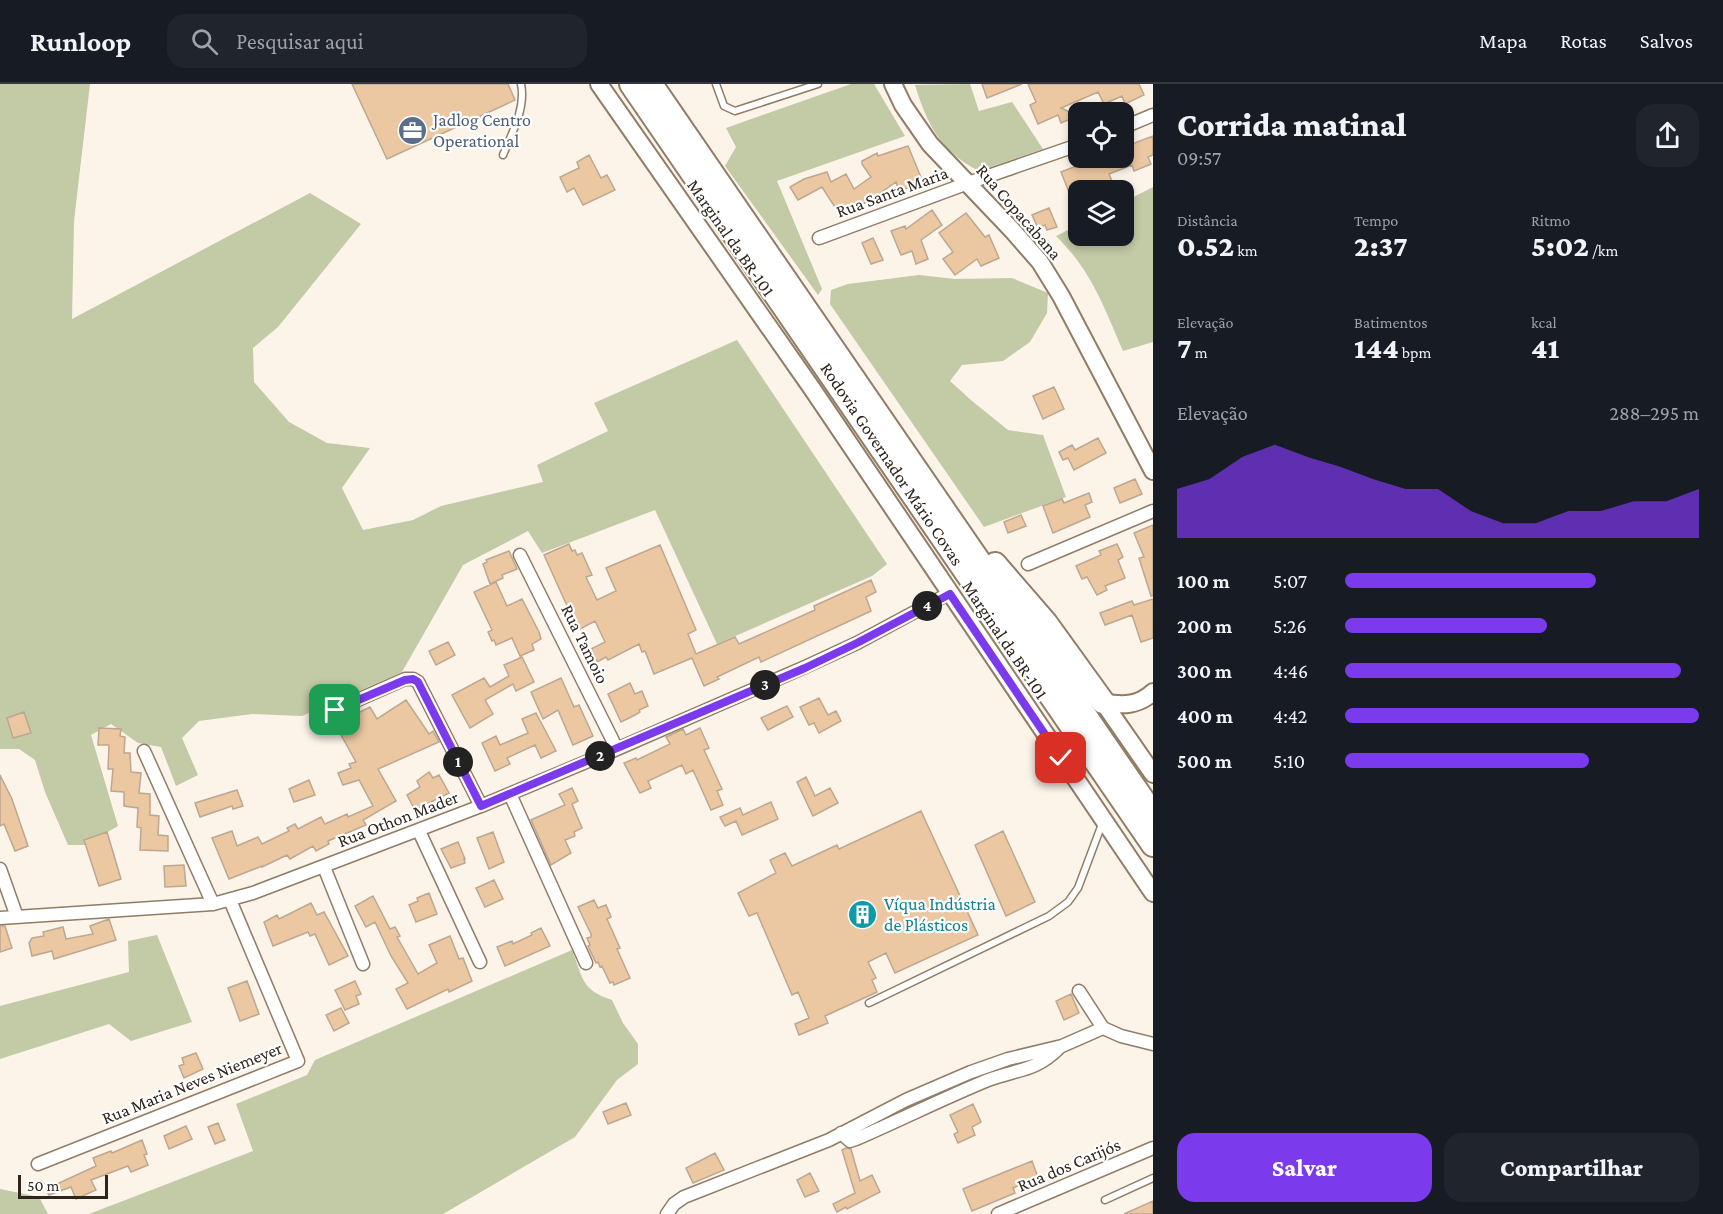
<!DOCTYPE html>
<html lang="pt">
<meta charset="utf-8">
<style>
:root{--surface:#171b24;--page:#20242c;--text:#f1f3f6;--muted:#9ea1a6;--line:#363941;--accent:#7c3aed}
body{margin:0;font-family:"Crimson Pro",serif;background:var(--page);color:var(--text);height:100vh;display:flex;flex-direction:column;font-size:22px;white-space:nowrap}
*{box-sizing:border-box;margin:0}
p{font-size:20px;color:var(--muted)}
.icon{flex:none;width:33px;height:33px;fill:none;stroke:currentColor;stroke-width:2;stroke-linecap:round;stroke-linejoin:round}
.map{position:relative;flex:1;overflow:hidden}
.sheet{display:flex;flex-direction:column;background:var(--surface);width:570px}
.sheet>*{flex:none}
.tools{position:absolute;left:1068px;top:18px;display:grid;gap:12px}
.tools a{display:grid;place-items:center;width:66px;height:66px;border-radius:12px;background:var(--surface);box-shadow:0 3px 9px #0003;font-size:30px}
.scale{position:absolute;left:18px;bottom:15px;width:90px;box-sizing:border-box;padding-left:6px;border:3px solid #2e251c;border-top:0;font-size:16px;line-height:21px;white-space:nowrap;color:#2e251c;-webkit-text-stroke:4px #fff;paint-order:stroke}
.pin{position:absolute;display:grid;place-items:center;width:51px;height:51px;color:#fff;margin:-26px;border-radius:12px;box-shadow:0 3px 9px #0006}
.km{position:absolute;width:30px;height:30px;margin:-15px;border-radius:50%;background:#222;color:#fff;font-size:16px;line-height:30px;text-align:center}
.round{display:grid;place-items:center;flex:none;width:63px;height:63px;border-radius:18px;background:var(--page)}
.overview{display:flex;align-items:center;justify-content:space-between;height:102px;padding:0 24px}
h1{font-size:33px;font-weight:800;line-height:45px}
.figures{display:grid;grid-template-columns:repeat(3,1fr);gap:9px;height:102px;padding:6px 24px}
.figures div{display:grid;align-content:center}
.figures b{font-size:30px;font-weight:800}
.figures small{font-size:16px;font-weight:400}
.figures p{font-size:16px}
.chart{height:168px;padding:12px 24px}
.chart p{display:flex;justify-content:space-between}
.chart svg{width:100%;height:108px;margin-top:6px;fill:var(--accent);opacity:.7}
.button{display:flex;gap:12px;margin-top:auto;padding:12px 24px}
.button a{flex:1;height:69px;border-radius:18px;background:var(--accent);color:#fff;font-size:24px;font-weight:800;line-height:69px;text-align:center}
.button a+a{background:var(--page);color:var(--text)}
ul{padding:0 24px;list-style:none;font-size:20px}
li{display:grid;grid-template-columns:96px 72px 1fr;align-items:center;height:45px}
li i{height:15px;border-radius:8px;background:var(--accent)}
header{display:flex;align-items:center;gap:36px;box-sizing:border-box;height:84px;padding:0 30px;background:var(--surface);border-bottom:2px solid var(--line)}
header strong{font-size:28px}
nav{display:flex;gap:33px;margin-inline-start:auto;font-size:21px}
.search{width:420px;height:54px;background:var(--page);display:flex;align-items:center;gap:15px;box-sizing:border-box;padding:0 21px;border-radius:18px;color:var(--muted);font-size:22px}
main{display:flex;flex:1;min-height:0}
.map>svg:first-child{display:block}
.green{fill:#c2caa6}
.building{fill:#ebc8a2;stroke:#bda790;stroke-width:1.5}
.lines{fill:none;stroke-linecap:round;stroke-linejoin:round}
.service-casing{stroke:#917c66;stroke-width:9}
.minor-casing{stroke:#917c66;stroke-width:15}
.secondary-casing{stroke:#917c66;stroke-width:20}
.motorway-casing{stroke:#917c66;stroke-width:26}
.service{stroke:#fff;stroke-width:6}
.minor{stroke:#fff;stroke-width:12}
.secondary{stroke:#fff;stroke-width:16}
.motorway{stroke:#fff;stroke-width:22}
.route-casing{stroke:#fff;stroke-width:12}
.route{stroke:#7c3aed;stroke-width:8}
.labels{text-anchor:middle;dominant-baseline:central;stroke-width:4.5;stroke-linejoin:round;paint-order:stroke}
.service-label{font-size:18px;fill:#4e5e75;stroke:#fff;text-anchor:start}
.street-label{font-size:18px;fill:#2e251c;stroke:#fff}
.culture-label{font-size:18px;fill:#0d838f;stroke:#fff;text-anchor:start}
</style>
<header>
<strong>Runloop</strong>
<div class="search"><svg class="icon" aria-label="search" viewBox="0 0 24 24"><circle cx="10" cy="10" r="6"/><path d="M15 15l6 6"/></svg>Pesquisar aqui</div>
<nav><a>Mapa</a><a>Rotas</a><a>Salvos</a></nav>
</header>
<main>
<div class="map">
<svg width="1153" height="1130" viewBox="0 0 1153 1130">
<rect width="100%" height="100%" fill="#fcf3e9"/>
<path class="green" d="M0,0H90L74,137L72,235L310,109L361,140L278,243L253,264L254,298L289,338L327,359L370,364L342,404L363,446L413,436L441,422L543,398L537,381L608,347L594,319L737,256L887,480L872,492L717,560L655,426L542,469L528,447L463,481L402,588L302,632L252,630L199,637L182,654L198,691L176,702L161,663L138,659L111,640L91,651L118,742L85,761H68L45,708L35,676L19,665H0Z
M851,0H874L905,52L777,97L822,205L818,211L725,82L736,63L726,44Z
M970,0L979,27L1012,18L1043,65L979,87C940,67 927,40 915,1Z
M1153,103V258L1123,267C1104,223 1091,186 1056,152L1078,141V152H1124V118Z
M919,191L955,195L1012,194L1048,209L1047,229L1030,258L1003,277L962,281L950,297L972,317L1008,346L1043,351L1066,413L984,443L830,220L831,206L848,200Z
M157,851L192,938L131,957L109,940L0,975V922L129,888L128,857Z
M572,866C583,894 581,906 612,916L623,939L638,960V980L617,996L575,1053L443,1130H89L253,1067L236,1020L307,991L315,976Z
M0,1105L39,1113L48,1130H0Z"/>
<path class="building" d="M352,0H508L515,16L387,75Z
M982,0H1022L987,14Z
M1028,0H1139L1144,11L1125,20L1122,12L1104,20L1098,8L1061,24L1078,32L1061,39L1058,31L1038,40L1030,21L1036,18Z
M1153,52V71L1148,73L1151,80L1134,87L1132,81L1109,90L1115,104L1110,106H1078V131L1061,88L1097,74H1124V63Z
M908,62L923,98L899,107L896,98L869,117L840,131L822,103L798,116L790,103L804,95L827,88L831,98L846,90L854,105L871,93L862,80V77L877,69L878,72Z
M589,71L601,94L607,91L615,106L583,121L574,104L567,108L560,93L579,84L577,78Z
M1049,124L1057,143L1047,146L1045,141L1038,144L1032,131Z
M932,126L942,141L921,156L928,175L916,180L912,167L901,171L891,147L905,142L906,145Z
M966,129L985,153L989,151L999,174L981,182L977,175L955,191L943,175L953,168L939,149Z
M873,154L883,176L871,180L862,159Z
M1054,303L1064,325L1043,335L1033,312Z
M1098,354L1106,369L1074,386L1068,374L1063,376L1059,368L1072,361L1075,366Z
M1135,395L1142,410L1120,419L1114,404Z
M1089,409L1092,418L1085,421L1090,433L1053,449L1043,422L1062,415L1064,419Z
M1021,431L1026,442L1008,449L1004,438Z
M1153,441V512H1151L1139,474L1144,473L1134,449Z
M569,460L572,467L575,466L577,471L582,469L592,491L586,493L597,516L616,507L606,484L660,461L696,546L688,550L696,570L735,553L739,560L757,552L815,526L814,522L871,496L876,508L866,513L871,527L761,578L759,573L717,593L719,595L704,602L692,574L654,590L645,567L642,568L639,560L608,576L606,573L597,578L591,565L605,558L595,537L578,546L544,471Z
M1117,460L1123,473L1118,476L1125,494L1105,502L1107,506L1097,511L1087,493L1082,495L1076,482L1101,471L1099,467Z
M509,467L517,485L502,491L503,494L490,500L483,480L487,478L486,476Z
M496,498L507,522L522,515L539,548L541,555L532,560L534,566L520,572L512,554L496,561L494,556L492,557L488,548L492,546L474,508Z
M1153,515V554L1141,558L1132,531L1105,541L1100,529L1132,517L1134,521Z
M448,558L455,571L436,581L429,567Z
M522,573L534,598L516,607L513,600L485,616L493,630L470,644L452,611L484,594L490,603L509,592L504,581Z
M561,594L574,623L579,621L593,652L573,661L558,626L543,635L531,608Z
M630,599L635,610L642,607L648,622L639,626L640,628L635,631L621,638L608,610Z
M819,614L828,631L836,627L841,637L819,649L814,639L809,641L800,623Z
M406,616L429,650L433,647L439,658L378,685L396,717L363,736L366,741L328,757L329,760L316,767L313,762L290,775L287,771L262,783V782L229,795L212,754L232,747L237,762L258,753L262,760L289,747L287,744L295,740L298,745L321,733L325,740L347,730L348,733L373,722L359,696L343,701L338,689L351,684L349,680L356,678L335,640L370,623L377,635Z
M787,622L793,633L768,646L761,634Z
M24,628L31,649L13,654L7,634Z
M536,629L556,667L541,674L535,661L507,674L510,680L495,687L482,659L496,652L500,661L528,649L522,635Z
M99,644L121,645L120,652L125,653L124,669H130L131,688L141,689L139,709L150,710V731L159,732L158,751L168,752V767L140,766L141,744L137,743L138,724L124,722V708L111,707L113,685H108L109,661H98Z
M700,644L709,664L704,666L722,705L717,707L723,721L711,726L693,686L686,690L682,681L648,697L651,704L640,709L624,679L636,674L637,676L670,660L666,653L683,645L686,651Z
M429,688L433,694L439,691L449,709L415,726L407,711L420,703L417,697Z
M0,691L12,715L28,762L15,767L4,740L0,742Z
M806,693L815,712L830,704L838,719L813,732L797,698Z
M309,696L315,711L294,718L289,705Z
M572,704L578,717L572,720L582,744L574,748L575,752L565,756L571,769L551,781L531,736L565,721L559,710Z
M237,706L243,722L233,725L232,722L200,733L195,719Z
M771,718L778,735L742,751L736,737L725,742L720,733L740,724L743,731Z
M921,727L978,851L895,889L886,869L868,878L876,894L872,896L877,908L825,932L828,939L799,951L795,940L809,934L798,908L792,911L757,829L749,832L738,809L776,789L770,776L785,769L792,782L837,761L839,765Z
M1003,747L1035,818L1006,832L975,761Z
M107,748L121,795L99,802L84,756Z
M493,748L504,778L489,785L477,754Z
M458,758L465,775H464L465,779L451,784L441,765Z
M184,781L186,802L165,803L164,782Z
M494,796L503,815L485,823L476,804Z
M429,809L437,830L416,838L409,821L418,817L417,814Z
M373,812L390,845L395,843L400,852L397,853L418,890L437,879L429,861L450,852L459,875L463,874L472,897L449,908L448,905L407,925L396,905L408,899L391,872L375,838L366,843L355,822Z
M594,816L598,824L606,821L611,833L607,835L620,864L617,865L630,894L614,901L613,898L610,899L602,882L600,883L598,878L596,879L588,862L590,861L587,854L591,853V850L578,823Z
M311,819L317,831L324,828L348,872L329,881L315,850L310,852L308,848L273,862L264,838L277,831L279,835Z
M109,835L116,856L54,875L52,867L32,872L29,859L32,854L44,852L43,848L63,843L66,855L93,850L90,842Z
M0,842H5L12,864L0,868Z
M541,844L550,862L505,882L497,863L512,857L513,860L532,851L531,849Z
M247,897L259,930L240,937L228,904Z
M355,897L361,910L356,912L359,920L345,926L335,906Z
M1071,910L1079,929L1064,936L1056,917Z
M341,924L349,939L334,947L326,931Z
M196,969L203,985L184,994L179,982L184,980L182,974Z
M626,1019L631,1031L608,1040L603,1028Z
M973,1020L981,1038L972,1043L975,1051L958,1059L954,1050L958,1048L950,1031Z
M218,1039L225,1056L215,1060L208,1043Z
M186,1042L192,1055L169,1065L164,1052Z
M142,1056L147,1070L144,1071L148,1081L131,1088L128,1082L91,1096L96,1106L76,1115L71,1103L49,1111L46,1105L96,1082L93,1074L111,1067L112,1069Z
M846,1064L851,1065L860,1097L872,1091L880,1108L847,1125L846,1123L837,1128L833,1120L855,1109L842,1066Z
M715,1069L724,1086L693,1099L686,1084Z
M1032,1077L1038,1093L1013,1104L1015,1109L972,1127L963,1105Z
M810,1089L819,1107L805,1113L797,1096Z
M1153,1117V1130H1124Z"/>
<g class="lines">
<defs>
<path id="service" d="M716,0L724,22L735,27L818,0
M503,71C512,49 526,24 521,0
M869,919L1049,832L1068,818L1078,804L1102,740
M1105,1116L1153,1094"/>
<path id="minor" d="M1124,43L1153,31
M819,154L968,99L1078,61
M520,471L617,665
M1028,480L1153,427
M335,626L405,595H413L418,598L481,722
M144,667L213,820
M510,710L586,879
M419,747L480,878
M324,783L363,880
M0,785L17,833
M0,834L213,820L253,809L481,722L617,665L805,583L857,559L950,509
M1079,907L1103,944L1121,952L1153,960
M841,1049L850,1057L856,1055C900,1036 944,1014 988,996C1017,985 1035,988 1059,964
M38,1080L298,977L230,816
M667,1130L674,1120L684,1113L829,1056L906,1016L971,988L1008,975L1062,962L1103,944
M998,1130L1153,1064"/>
<path id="secondary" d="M599,0L813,306L1153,809
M893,0L903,21L930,60L1012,146L1040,178L1061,212L1153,387
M1103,618L1153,690
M1103,618C1122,622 1138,622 1153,608"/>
<path id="motorway" d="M631,0L1153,761
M651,0L1153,730
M995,480L1046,539L1103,618"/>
</defs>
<use href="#service" class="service-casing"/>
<use href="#minor" class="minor-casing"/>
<use href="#secondary" class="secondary-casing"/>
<use href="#motorway" class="motorway-casing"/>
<use href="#service" class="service"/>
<use href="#minor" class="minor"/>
<use href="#secondary" class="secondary"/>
<use href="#motorway" class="motorway"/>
</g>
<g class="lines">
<defs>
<path id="route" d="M335,626L405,596L413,595L418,598L481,722L805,584L857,559L950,510L1061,674"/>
</defs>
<use href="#route" class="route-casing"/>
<use href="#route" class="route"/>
</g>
<defs>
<symbol id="office-disc" viewBox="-11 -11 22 22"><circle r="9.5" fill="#5c6f8a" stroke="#fff"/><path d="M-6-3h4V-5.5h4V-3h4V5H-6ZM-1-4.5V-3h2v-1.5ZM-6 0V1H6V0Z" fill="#fff"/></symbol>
<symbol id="building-disc" viewBox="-11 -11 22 22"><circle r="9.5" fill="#0f9aa8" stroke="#fff"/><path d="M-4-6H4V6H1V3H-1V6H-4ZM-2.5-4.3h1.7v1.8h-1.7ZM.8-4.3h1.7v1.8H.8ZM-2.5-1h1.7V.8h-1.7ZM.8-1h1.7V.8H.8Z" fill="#fff"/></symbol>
</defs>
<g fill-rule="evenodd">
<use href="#office-disc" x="396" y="30" width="33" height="33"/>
<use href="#building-disc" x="846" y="814" width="33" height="33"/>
</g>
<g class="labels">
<g class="service-label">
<text x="433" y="36">Jadlog Centro<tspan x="433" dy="21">Operational</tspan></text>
</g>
<g class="street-label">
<text transform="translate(892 108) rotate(-20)">Rua Santa Maria</text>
<text transform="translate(1019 128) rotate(49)">Rua Copacabana</text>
<text transform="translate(731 154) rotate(55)">Marginal da BR-101</text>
<text transform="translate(892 380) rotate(56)">Rodovia Governador Mário Covas</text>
<text transform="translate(1005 556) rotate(56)">Marginal da BR-101</text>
<text transform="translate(585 560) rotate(64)">Rua Tamoio</text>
<text transform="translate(398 735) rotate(-21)">Rua Othon Mader</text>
<text transform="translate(192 999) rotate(-22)">Rua Maria Neves Niemeyer</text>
<text transform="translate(1069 1081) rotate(-23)">Rua dos Carijós</text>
</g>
<g class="culture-label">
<text x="884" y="820">Víqua Indústria<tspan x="884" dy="21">de Plásticos</tspan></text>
</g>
</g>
</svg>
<div class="tools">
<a><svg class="icon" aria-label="locate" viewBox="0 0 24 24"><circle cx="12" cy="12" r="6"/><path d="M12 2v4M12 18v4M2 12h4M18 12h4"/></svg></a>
<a><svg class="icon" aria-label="layers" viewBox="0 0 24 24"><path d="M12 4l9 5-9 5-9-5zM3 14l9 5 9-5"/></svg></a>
</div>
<div class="scale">50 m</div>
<div class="pin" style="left:335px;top:626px;background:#1e9e55"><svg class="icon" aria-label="arrive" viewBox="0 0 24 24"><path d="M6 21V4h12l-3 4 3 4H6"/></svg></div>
<div class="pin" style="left:1061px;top:674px;background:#d93025"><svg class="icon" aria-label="check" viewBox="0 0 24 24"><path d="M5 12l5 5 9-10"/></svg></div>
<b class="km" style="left:458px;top:678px">1</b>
<b class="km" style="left:600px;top:672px">2</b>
<b class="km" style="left:765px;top:601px">3</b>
<b class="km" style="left:927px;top:522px">4</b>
</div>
<section class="sheet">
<div class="overview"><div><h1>Corrida matinal</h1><p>09:57</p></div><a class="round"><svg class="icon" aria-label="share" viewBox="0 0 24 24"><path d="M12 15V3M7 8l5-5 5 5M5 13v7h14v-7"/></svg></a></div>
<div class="figures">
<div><p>Distância</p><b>0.52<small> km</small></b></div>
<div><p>Tempo</p><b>2:37</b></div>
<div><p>Ritmo</p><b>5:02<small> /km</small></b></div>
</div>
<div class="figures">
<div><p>Elevação</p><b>7<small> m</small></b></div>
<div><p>Batimentos</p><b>144<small> bpm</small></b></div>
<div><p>kcal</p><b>41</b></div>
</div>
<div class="chart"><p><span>Elevação</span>288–295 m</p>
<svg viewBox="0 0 160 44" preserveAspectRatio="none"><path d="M0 44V24L10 20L20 11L30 6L40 11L50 15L60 20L70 24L80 24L90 33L100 38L110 38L120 33L130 33L140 29L150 29L160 24V44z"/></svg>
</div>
<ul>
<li><b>100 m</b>5:07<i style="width:71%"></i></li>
<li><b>200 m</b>5:26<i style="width:57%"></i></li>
<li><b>300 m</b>4:46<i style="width:95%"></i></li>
<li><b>400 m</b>4:42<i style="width:100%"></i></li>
<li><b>500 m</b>5:10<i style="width:69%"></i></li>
</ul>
<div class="button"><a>Salvar</a><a>Compartilhar</a></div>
</section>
</main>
